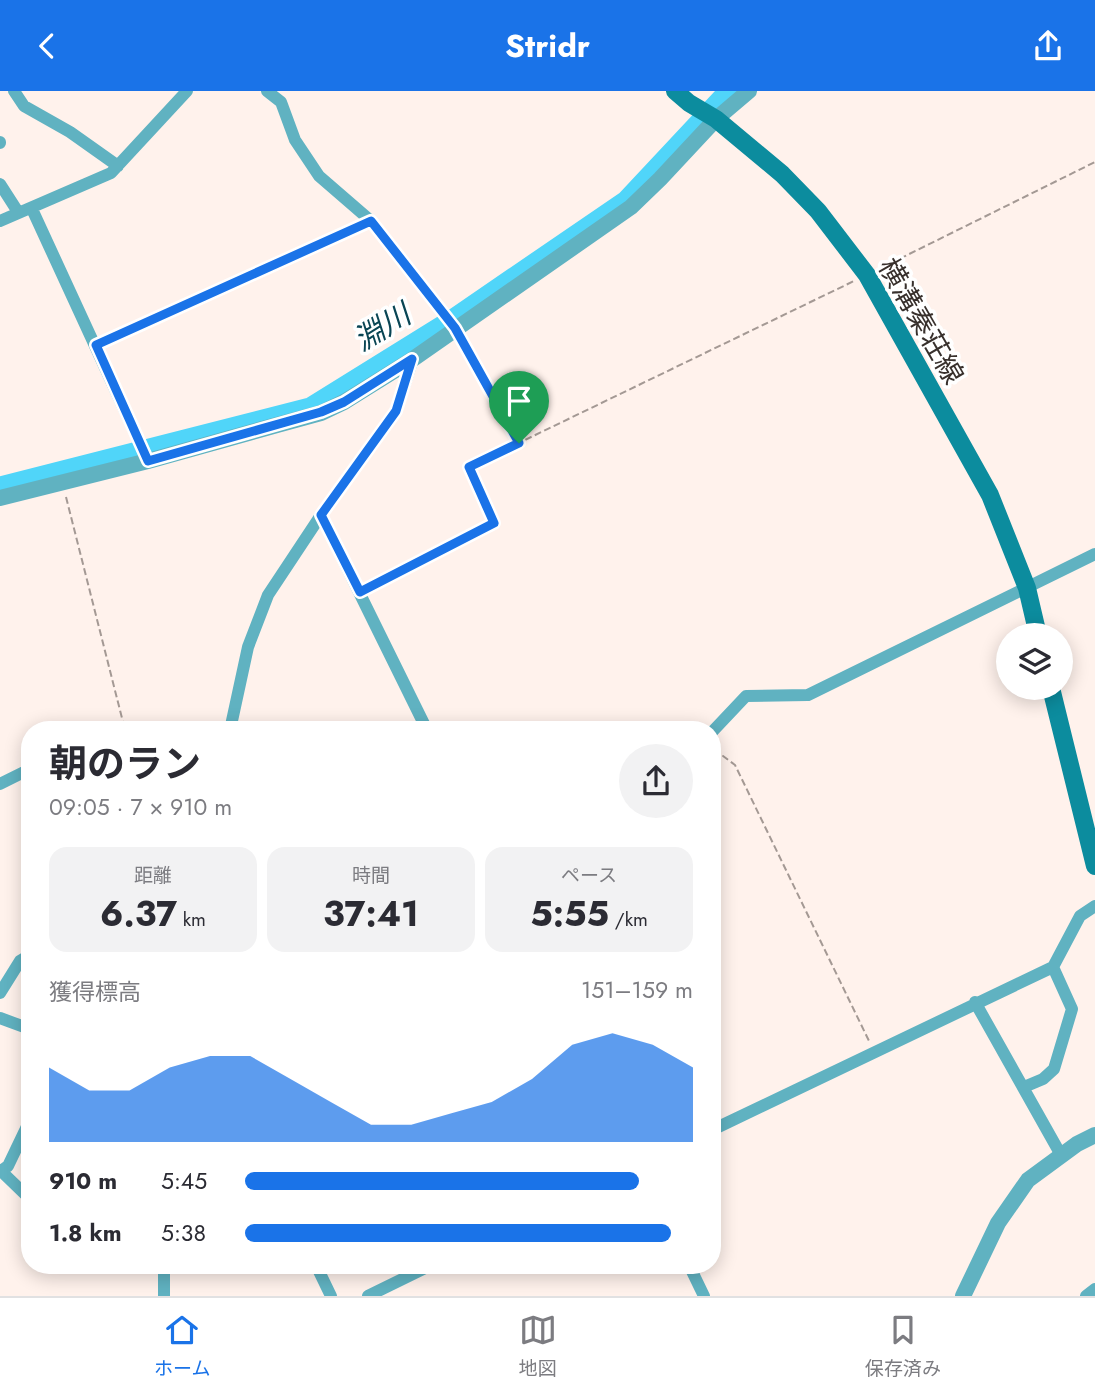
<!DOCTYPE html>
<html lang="ja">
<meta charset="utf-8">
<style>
:root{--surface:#fff;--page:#f2f2f3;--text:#2b2b33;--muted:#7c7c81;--line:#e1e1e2;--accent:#1a73e8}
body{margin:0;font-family:Jost,"Noto Sans JP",sans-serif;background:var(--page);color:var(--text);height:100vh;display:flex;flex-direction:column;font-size:26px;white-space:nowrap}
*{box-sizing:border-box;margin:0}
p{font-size:23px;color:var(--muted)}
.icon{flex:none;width:38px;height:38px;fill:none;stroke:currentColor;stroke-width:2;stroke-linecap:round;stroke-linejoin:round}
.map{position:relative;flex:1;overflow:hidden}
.drawer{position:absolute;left:21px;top:630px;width:700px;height:553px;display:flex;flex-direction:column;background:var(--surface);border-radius:28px;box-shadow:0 4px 18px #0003}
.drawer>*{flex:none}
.controls{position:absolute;left:996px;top:532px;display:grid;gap:14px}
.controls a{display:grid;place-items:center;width:77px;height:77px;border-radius:50%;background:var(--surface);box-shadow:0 4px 18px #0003;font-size:35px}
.pin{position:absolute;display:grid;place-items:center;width:60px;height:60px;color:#fff;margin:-72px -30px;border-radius:50% 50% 50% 0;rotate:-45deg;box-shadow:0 0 7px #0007}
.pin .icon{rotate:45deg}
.round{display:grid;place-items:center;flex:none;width:74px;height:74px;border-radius:37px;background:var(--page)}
.summary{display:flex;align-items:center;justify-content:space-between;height:119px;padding:0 28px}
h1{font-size:38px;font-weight:700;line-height:52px}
.stats{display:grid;grid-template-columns:repeat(3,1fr);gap:10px;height:119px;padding:7px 28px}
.stats div{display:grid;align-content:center;border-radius:18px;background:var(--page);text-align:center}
.stats b{font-size:35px;font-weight:700}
.stats small{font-size:19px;font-weight:400}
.stats p{font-size:19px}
.chart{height:196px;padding:14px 28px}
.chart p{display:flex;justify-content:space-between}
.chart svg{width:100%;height:126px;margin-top:7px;fill:var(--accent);opacity:.7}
ul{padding:0 28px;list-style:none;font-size:23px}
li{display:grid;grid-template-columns:112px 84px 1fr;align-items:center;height:52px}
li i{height:18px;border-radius:9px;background:var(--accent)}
header{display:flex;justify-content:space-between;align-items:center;height:91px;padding:0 28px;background:var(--accent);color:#fff;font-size:32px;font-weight:700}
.tabs{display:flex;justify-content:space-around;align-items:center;height:98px;border-top:2px solid var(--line);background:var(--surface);font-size:19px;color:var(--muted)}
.tabs a{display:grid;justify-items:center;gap:4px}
.tabs .current{color:var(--accent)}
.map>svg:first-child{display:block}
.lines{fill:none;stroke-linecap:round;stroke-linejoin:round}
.river{stroke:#50d5f9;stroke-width:19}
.path{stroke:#a49994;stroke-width:2;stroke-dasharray:7 3.5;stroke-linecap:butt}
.minor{stroke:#60b2c1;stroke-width:12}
.tertiary{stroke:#60b2c1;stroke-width:16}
.secondary{stroke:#0c8c9e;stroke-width:18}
.route-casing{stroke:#fff;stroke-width:14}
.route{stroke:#1a73e8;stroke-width:9}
.labels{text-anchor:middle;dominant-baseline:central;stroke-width:7;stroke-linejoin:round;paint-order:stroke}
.street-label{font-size:28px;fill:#38302c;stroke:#fff}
.water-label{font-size:30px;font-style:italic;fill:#094554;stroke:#fff}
</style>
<header><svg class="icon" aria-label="back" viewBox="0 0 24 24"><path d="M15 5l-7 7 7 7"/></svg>Stridr<svg class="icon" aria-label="share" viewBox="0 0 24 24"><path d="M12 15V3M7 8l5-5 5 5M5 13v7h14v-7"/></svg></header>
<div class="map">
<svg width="1095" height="1205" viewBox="0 0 1095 1205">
<rect width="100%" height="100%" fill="#fff2ec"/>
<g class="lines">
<path class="river" d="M0,395L310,316L455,226L626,109L728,0"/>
<path class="path" d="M881,177L1095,71
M106,250L360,135
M462,250L519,352
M66,406L125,639
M371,496L494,432L469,376L854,190
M712,663L723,665L735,674L870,952"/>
<path class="minor" d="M14,0L24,15L70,41L118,75
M267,0L281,11L295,49L319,85L371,130L455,237
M0,51V52
M0,93L18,121
M32,118L148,370
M0,130L111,82L187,0
M321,424L427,639
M230,639L248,556L268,504L321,424L396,320L413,268
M712,641L746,605L808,604L1095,463
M0,693L30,678
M0,902L20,870L30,864
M975,911L1061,1064
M0,927L30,938
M1024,996L1043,988L1054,978L1072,918L1053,876
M712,1039L1053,876L1080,825L1095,815
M0,1079L30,1108
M1,1080L8,1075L30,1029
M316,1174L331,1205
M689,1174L704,1205
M164,1205V1174
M368,1205L431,1174
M1086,1205L1095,1198"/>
<path class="tertiary" d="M0,407L148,370L277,334L321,322L344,311L413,268L631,116L660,88L716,28L749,0
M963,1205L998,1132L1028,1089L1077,1053L1095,1044"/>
<path class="secondary" d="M675,0L689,12L716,28L782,83L818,120L867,184L990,404L1027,497L1038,544
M1051,597L1095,775"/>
</g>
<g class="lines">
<defs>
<path id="route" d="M371,130L455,237L519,352L469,376L494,432L360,501L321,424L396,320L412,268L344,311L321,321L148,370L96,254Z"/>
</defs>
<use href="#route" class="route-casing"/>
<use href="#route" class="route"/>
</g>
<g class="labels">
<g class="street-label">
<text transform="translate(921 230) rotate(60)">横溝秦荘線</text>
</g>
<g class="water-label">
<text transform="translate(382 236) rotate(-32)">淵川</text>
</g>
</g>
</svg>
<div class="controls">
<a><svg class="icon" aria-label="layers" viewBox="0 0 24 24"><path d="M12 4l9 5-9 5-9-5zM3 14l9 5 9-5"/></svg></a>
</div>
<div class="pin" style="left:519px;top:352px;background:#1e9e55"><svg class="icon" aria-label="arrive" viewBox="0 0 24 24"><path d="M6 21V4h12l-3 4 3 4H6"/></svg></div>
<section class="drawer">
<div class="summary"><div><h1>朝のラン</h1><p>09:05 · 7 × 910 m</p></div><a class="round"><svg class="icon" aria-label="share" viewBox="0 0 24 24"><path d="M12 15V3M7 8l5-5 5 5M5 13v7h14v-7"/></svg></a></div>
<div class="stats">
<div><p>距離</p><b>6.37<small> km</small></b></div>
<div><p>時間</p><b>37:41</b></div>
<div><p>ペース</p><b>5:55<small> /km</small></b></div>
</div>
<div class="chart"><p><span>獲得標高</span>151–159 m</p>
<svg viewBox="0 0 160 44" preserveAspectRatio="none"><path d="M0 44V18L10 26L20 26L30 18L40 14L50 14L60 22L70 30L80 38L90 38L100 34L110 30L120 22L130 10L140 6L150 10L160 18V44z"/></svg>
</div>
<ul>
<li><b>910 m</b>5:45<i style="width:88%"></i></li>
<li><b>1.8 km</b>5:38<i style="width:95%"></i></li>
</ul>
</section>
</div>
<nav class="tabs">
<a class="current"><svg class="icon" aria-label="home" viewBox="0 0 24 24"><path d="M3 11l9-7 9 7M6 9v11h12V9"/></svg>ホーム</a>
<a><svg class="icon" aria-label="map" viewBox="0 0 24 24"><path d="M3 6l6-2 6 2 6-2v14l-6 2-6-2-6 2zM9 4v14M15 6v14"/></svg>地図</a>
<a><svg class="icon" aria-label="saved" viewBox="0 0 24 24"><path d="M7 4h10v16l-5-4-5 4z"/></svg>保存済み</a>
</nav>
